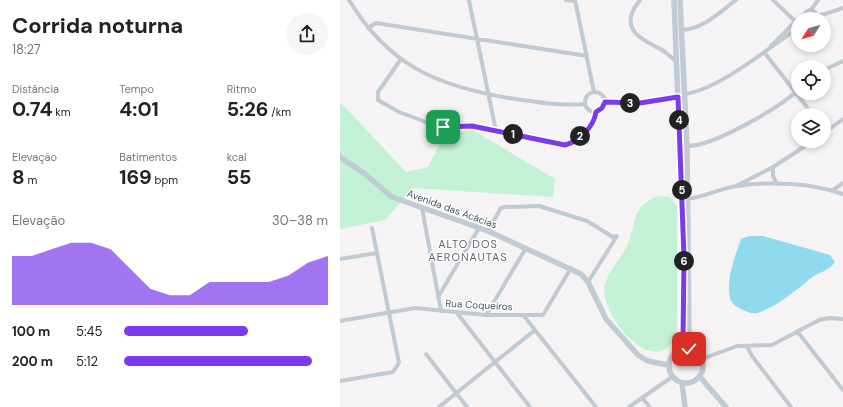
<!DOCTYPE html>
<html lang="pt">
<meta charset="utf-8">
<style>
:root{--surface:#fff;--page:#f6f6f6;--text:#222;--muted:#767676;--accent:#7c3aed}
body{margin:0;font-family:"DM Sans",sans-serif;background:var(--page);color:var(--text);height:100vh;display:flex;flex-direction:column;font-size:15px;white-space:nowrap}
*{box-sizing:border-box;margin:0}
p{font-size:13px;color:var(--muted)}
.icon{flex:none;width:22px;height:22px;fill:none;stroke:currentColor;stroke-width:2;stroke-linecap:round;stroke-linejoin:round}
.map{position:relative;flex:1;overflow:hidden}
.details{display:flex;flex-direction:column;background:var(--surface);width:340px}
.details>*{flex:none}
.needle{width:26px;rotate:233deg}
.buttons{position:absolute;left:451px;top:12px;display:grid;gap:8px}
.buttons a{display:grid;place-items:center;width:40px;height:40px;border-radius:50%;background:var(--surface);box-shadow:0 2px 6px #0003;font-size:20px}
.pin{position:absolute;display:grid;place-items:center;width:34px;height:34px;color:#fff;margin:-17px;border-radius:8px;box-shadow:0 2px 6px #0006}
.km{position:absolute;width:20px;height:20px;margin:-10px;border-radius:50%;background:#222;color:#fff;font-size:11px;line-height:20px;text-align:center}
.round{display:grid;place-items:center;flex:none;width:42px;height:42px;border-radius:21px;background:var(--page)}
.summary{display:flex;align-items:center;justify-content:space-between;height:68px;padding:0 12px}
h1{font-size:22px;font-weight:700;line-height:30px}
.figures{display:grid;grid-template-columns:repeat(3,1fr);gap:6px;height:68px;padding:4px 12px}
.figures div{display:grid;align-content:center}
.figures b{font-size:20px;font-weight:700}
.figures small{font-size:11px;font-weight:400}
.figures p{font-size:11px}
.chart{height:112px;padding:8px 12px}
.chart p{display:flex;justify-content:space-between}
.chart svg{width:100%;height:72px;margin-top:4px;fill:var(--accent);opacity:.7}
ul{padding:0 12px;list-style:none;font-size:13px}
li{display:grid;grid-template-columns:64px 48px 1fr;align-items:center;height:30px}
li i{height:10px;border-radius:5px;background:var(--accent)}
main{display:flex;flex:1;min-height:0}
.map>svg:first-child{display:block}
.green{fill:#c3f1d5}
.water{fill:#90daee}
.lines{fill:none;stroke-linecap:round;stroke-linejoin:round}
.street{stroke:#c1cad2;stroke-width:4}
.secondary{stroke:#c1cbd6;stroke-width:5.5}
.route-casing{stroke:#fff;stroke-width:8}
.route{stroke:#7c3aed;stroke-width:5}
.labels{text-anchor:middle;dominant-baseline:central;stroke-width:3;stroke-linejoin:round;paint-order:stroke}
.street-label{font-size:10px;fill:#4a5661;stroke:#fff}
.neighbourhood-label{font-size:11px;letter-spacing:1px;fill:#5f6368;stroke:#fff}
</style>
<main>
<section class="details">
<div class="summary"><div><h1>Corrida noturna</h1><p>18:27</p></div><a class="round"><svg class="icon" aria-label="share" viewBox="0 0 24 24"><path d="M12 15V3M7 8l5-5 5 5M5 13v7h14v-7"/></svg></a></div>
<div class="figures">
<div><p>Distância</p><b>0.74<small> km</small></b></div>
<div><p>Tempo</p><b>4:01</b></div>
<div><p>Ritmo</p><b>5:26<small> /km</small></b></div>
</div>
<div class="figures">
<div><p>Elevação</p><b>8<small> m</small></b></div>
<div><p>Batimentos</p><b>169<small> bpm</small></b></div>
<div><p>kcal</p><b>55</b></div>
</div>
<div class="chart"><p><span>Elevação</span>30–38 m</p>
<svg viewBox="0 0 160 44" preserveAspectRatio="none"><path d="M0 44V14L10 14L20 10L30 6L40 6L50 10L60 22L70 34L80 38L90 38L100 30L110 30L120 30L130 30L140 26L150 18L160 14V44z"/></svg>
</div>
<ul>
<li><b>100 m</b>5:45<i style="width:61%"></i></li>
<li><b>200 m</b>5:12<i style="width:92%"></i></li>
</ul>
</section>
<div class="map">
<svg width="503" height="407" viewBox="0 0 503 407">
<rect width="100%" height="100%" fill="#f5f3f3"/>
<path class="green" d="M0,102L66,172L88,167L103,138L131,129L215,179L213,197L73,188L45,220L0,229Z
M318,196L330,197L337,207V324C336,329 336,335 334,339C332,345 326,349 321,351C296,359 258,306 265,284C269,270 283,257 289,241C297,218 293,206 318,196Z"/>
<path class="water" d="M409,236H423L490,255L495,262C488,272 480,271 471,278C457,290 435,308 417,313C412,314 407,312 403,310C397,307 392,305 390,298C386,279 395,256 401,239Z"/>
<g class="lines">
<path class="street" d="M9,0C48,65 97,86 169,98C195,102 219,106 245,104
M129,0L156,131
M226,0L235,1
M235,0L254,92
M300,0C297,4 293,9 292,13C284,36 312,43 325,52C329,55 333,59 337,62
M433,0L458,24
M471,10L478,0
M476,17L503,8
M466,19L465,13L469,10L475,12V18
M28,28L36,23L247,56
M341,30C362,30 380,12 396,0
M431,46L458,19
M424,52L473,115
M61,59L38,92V100L59,112L94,125L137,127L225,145C240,141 254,126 256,112
M484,70L503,61
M245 102a10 10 0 1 1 20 0a10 10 0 1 1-20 0Z
M344,94C377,91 430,47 458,28
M265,102L300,103L338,97
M484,133L503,119
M347,146C372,147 439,108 458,90
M433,167V176L437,184
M398,185L433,167L473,141
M493,190L503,183
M346,199C364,198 380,188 397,186C431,181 471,183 503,194
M82,208L101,311
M148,231L161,208L165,207L199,206L247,221L273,237L277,236L248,282
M0,259L37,253
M98,297L139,228
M117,313L190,407
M146,315L186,248
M0,321L75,308L146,315H203L231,268
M195,330L256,407
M457,331L503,390
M407,346L412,356L451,407
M86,354L127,407
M362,359L397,346L432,345L479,320L490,318L503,319
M0,381L53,372L59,363L32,228
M302,398L310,407
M99,407L195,330L184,316
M289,407L332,377"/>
<path class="secondary" d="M334,0L344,257L343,342L340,349
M340,0L347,146L349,340L354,350
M0,157L25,174L52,197L148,231L241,274L248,282L266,319L298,355L308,361L328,365
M329 366a17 17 0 1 1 34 0a17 17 0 1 1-34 0Z
M360,377L386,407
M342,383L345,407"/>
</g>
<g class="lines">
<defs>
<path id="route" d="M103,127L132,126L225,145C240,141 254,126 256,112L262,108L265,102L300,103L338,97L344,257L343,342L340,349H349"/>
</defs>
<use href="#route" class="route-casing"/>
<use href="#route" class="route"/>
</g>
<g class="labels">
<g class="street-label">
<text transform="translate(112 209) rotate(20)">Avenida das Acácias</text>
<text transform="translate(139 305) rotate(3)">Rua Coqueiros</text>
</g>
<g class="neighbourhood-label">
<text x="128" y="244">ALTO DOS<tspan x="128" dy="13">AERONAUTAS</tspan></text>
</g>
</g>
</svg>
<div class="buttons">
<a><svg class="needle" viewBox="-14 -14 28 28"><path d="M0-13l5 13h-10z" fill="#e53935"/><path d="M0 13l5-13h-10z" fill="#767676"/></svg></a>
<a><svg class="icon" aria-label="locate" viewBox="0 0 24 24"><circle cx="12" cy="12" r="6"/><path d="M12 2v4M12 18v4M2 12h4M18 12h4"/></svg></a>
<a><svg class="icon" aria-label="layers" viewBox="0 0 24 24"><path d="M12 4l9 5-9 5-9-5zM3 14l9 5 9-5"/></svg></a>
</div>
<div class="pin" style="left:103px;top:127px;background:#1e9e55"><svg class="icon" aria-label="arrive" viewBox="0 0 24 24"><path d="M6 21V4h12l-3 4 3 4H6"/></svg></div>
<div class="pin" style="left:349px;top:349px;background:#d93025"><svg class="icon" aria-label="check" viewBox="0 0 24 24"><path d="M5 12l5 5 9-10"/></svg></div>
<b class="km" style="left:173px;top:134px">1</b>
<b class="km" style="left:240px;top:136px">2</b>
<b class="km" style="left:290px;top:103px">3</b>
<b class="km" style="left:339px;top:120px">4</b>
<b class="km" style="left:342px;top:190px">5</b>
<b class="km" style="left:344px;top:261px">6</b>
</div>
</main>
